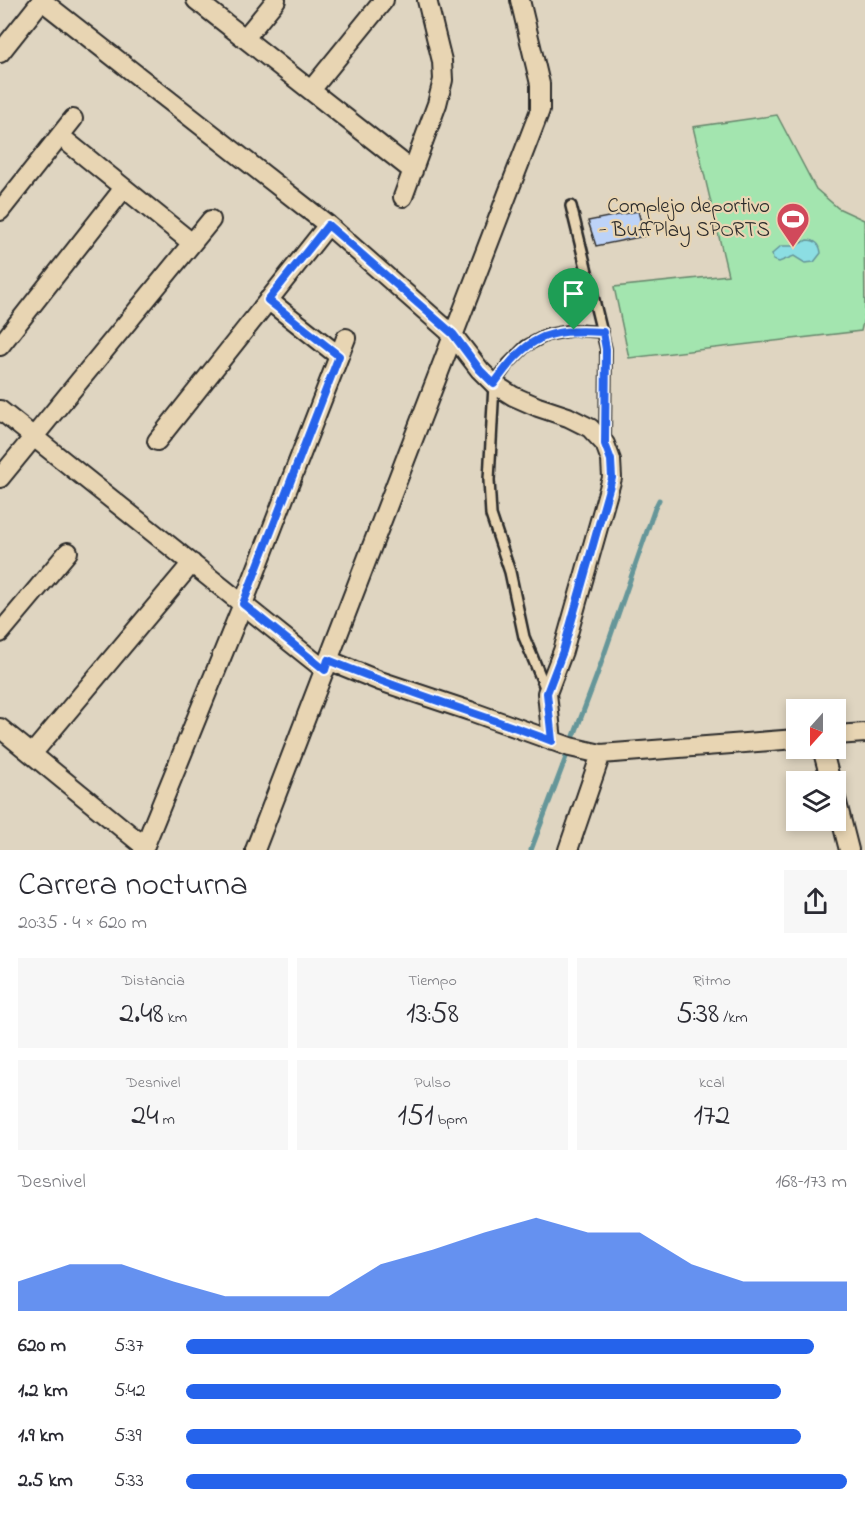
<!DOCTYPE html>
<html lang="es">
<meta charset="utf-8">
<style>
:root{--surface:#fff;--page:#f7f7f7;--text:#2b2b33;--muted:#7c7c81;--accent:#2563eb}
body{margin:0;font-family:"Indie Flower",sans-serif;background:var(--page);color:var(--text);height:100vh;display:flex;flex-direction:column;font-size:22px;white-space:nowrap}
*{box-sizing:border-box;margin:0}
p{font-size:20px;color:var(--muted)}
.icon{flex:none;width:33px;height:33px;fill:none;stroke:currentColor;stroke-width:2;stroke-linecap:round;stroke-linejoin:round}
.map{position:relative;height:850px;overflow:hidden}
.panel{display:flex;flex-direction:column;background:var(--surface);flex:1}
.panel>*{flex:none}
.needle{width:39px;rotate:201deg}
.buttons{position:absolute;left:786px;top:699px;display:grid;gap:12px}
.buttons a{display:grid;place-items:center;width:60px;height:60px;border-radius:0px;background:var(--surface);box-shadow:0 3px 9px #0003;font-size:30px}
.pin{position:absolute;display:grid;place-items:center;width:51px;height:51px;color:#fff;margin:-62px -26px;border-radius:50% 50% 50% 0;rotate:-45deg;box-shadow:0 0 6px #0007}
.pin .icon{rotate:45deg}
.round{display:grid;place-items:center;flex:none;width:63px;height:63px;border-radius:0px;background:var(--page)}
.head{display:flex;align-items:center;justify-content:space-between;height:102px;padding:0 18px}
h1{font-size:33px;font-weight:600;line-height:45px}
.figures{display:grid;grid-template-columns:repeat(3,1fr);gap:9px;height:102px;padding:6px 18px}
.figures div{display:grid;align-content:center;border-radius:0px;background:var(--page);text-align:center}
.figures b{font-size:30px;font-weight:600}
.figures small{font-size:16px;font-weight:400}
.figures p{font-size:16px}
.chart{height:168px;padding:12px 18px}
.chart p{display:flex;justify-content:space-between}
.chart svg{width:100%;height:108px;margin-top:6px;fill:var(--accent);opacity:.7}
ul{padding:0 18px;list-style:none;font-size:20px}
li{display:grid;grid-template-columns:96px 72px 1fr;align-items:center;height:45px}
li i{height:15px;border-radius:8px;background:var(--accent)}
.map>svg:first-child{display:block}
.green{fill:#a3e5af;stroke:#67886d;stroke-width:1.5}
.water{fill:#8cdee3;stroke:#659699;stroke-width:1.5}
.lines{fill:none;stroke-linecap:round;stroke-linejoin:round}
.stream{stroke:#659699;stroke-width:5}
.building{fill:#bdd3f8;stroke:#2b2b2b;stroke-width:1.5}
.service-casing{stroke:#2b2b2b;stroke-width:14}
.minor-casing{stroke:#2b2b2b;stroke-width:22}
.service{stroke:#e8d5b3;stroke-width:9}
.minor{stroke:#e8d5b3;stroke-width:18}
.route-casing{stroke:#fff;stroke-width:12}
.route{stroke:#2563eb;stroke-width:8}
.labels{text-anchor:middle;dominant-baseline:central;stroke-width:4.5;stroke-linejoin:round;paint-order:stroke}
.poi-label{font-size:21px;fill:#2b2b2b;stroke:#e8d5b3;text-anchor:end}
</style>
<div class="map">
<svg width="865" height="850" viewBox="0 0 865 850">
<rect width="100%" height="100%" fill="#dfd5c1"/>
<filter id="ink" filterUnits="userSpaceOnUse"><feTurbulence type="fractalNoise" baseFrequency=".0167" numOctaves="2"/><feDisplacementMap in="SourceGraphic" scale="12" xChannelSelector="R" yChannelSelector="G"/><feConvolveMatrix kernelMatrix="1 2 1 2 8 2 1 2 1" color-interpolation-filters="sRGB"/></filter>
<g filter="url(#ink)">
<path class="green" d="M777,115L816,189L838,208L864,220L865,314L861,331L629,358L614,287L728,275L693,127Z"/>
<path class="water" d="M807,240C816,240 820,244 821,253L814,262L805,263L794,256L779,262L773,260L772,254L781,246H795Z"/>
<g class="lines">
<path class="stream" d="M531,850L597,675L655,508L659,500"/>
</g>
<path class="building" d="M638,211L645,236L596,246L588,221Z"/>
<g class="lines">
<defs>
<path id="service" d="M571,206L606,349L605,441
M547,692L524,637L510,572L491,515L489,480L494,384L508,364L526,346L547,335L574,330L603,332"/>
<path id="minor" d="M41,0L328,225L453,335L480,370L494,384L513,396L538,407L568,417L590,428L605,444L611,460L612,478L563,651L547,693L552,741
M196,0L413,171
M245,38L276,0
M0,53L42,0
M311,90L384,0
M60,136L192,243
M403,197L437,104L443,80L442,61L427,0
M0,211L73,119
M268,300L339,356
M0,346L124,188
M0,410L325,670
M157,441L328,225
M0,478L211,220
M0,633L68,552
M328,660L380,681L470,711L570,747L601,754L796,739
M0,728L144,846
M836,735L865,733
M822,748L831,782
M32,754L192,563
M836,799L849,850
M143,850L243,604L346,338
M255,850L540,110V84L520,0
M568,850L601,754"/>
</defs>
<use href="#service" class="service-casing"/>
<use href="#minor" class="minor-casing"/>
<use href="#service" class="service"/>
<use href="#minor" class="minor"/>
</g>
</g>
<g class="lines" filter="url(#ink)">
<defs>
<path id="route" d="M328,225L453,334L480,370L494,384C527,337 546,328 603,332L606,349L605,444L611,460L612,478L563,651L547,693L552,741C478,713 402,691 328,660L325,670L243,604L339,356L268,300Z"/>
</defs>
<use href="#route" class="route-casing"/>
<use href="#route" class="route"/>
</g>
<defs>
<symbol id="stadium-pin" viewBox="-11 -11 22 30"><path d="M0 17L-7.5 6A9.5 9.5 0 1 1 7.5 6Z" fill="#d1495b" stroke="#e8d5b3"/><path d="M0-5a6.5 5 0 1 0 0 10a6.5 5 0 1 0 0-10ZM-3.5-1.8h7v3.6h-7Z" fill="#fff"/></symbol>
</defs>
<g fill-rule="evenodd">
<use href="#stadium-pin" x="774" y="200" width="38" height="52"/>
</g>
<g class="labels">
<g class="poi-label">
<text x="770" y="207">Complejo deportivo<tspan x="770" dy="24">- BuffPlay SPORTS</tspan></text>
</g>
</g>
</svg>
<div class="buttons">
<a><svg class="needle" viewBox="-14 -14 28 28"><path d="M0-13l5 13h-10z" fill="#e53935"/><path d="M0 13l5-13h-10z" fill="#7c7c81"/></svg></a>
<a><svg class="icon" aria-label="layers" viewBox="0 0 24 24"><path d="M12 4l9 5-9 5-9-5zM3 14l9 5 9-5"/></svg></a>
</div>
<div class="pin" style="left:574px;top:330px;background:#1e9e55"><svg class="icon" aria-label="arrive" viewBox="0 0 24 24"><path d="M6 21V4h12l-3 4 3 4H6"/></svg></div>
</div>
<section class="panel">
<div class="head"><div><h1>Carrera nocturna</h1><p>20:35 · 4 × 620 m</p></div><a class="round"><svg class="icon" aria-label="share" viewBox="0 0 24 24"><path d="M12 15V3M7 8l5-5 5 5M5 13v7h14v-7"/></svg></a></div>
<div class="figures">
<div><p>Distancia</p><b>2.48<small> km</small></b></div>
<div><p>Tiempo</p><b>13:58</b></div>
<div><p>Ritmo</p><b>5:38<small> /km</small></b></div>
</div>
<div class="figures">
<div><p>Desnivel</p><b>24<small> m</small></b></div>
<div><p>Pulso</p><b>151<small> bpm</small></b></div>
<div><p>kcal</p><b>172</b></div>
</div>
<div class="chart"><p><span>Desnivel</span>168–173 m</p>
<svg viewBox="0 0 160 44" preserveAspectRatio="none"><path d="M0 44V32L10 25L20 25L30 32L40 38L50 38L60 38L70 25L80 19L90 12L100 6L110 12L120 12L130 25L140 32L150 32L160 32V44z"/></svg>
</div>
<ul>
<li><b>620 m</b>5:37<i style="width:95%"></i></li>
<li><b>1.2 km</b>5:42<i style="width:90%"></i></li>
<li><b>1.9 km</b>5:39<i style="width:93%"></i></li>
<li><b>2.5 km</b>5:33<i style="width:100%"></i></li>
</ul>
</section>
